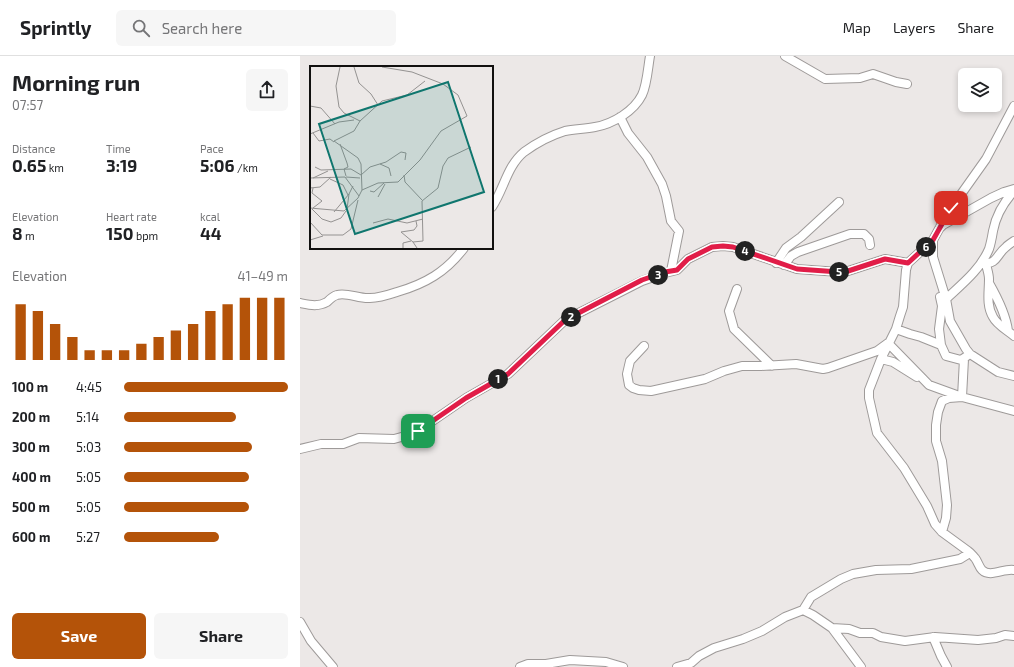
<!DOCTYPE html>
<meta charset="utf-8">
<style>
:root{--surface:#fff;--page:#f6f6f6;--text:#202124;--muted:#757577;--line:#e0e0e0;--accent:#b45309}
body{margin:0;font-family:"Exo 2",sans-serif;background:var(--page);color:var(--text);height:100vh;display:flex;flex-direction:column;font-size:15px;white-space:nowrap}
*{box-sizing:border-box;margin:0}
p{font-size:13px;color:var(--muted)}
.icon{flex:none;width:22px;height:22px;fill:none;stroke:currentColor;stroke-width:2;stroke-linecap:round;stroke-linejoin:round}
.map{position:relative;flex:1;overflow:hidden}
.side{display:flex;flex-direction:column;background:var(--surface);width:300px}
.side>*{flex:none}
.fabs{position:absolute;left:658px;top:12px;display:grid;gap:8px}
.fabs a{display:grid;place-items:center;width:44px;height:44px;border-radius:6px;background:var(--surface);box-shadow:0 2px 6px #0003;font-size:20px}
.pin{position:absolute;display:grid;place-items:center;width:34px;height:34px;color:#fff;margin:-17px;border-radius:8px;box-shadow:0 2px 6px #0006}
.km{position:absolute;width:20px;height:20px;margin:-10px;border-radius:50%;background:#222;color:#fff;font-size:11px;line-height:20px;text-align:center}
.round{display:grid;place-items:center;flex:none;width:42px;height:42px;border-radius:6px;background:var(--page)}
.headline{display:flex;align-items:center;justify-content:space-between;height:68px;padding:0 12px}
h1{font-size:22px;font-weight:700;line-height:30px}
.stats{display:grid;grid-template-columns:repeat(3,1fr);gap:6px;height:68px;padding:4px 12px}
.stats div{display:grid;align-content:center}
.stats b{font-size:17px;font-weight:700}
.stats small{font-size:11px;font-weight:400}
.stats p{font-size:11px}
.chart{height:112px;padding:8px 12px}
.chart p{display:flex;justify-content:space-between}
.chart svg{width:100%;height:72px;margin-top:4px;stroke:var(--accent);stroke-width:6}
.action{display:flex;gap:8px;margin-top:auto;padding:8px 12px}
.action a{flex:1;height:46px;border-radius:6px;background:var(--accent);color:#fff;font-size:16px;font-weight:700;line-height:46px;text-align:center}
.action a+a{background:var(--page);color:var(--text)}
ul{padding:0 12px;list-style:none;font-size:13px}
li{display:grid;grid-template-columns:64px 48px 1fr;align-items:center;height:30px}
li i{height:10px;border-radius:5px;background:var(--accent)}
header{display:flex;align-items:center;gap:24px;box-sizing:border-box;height:56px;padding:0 20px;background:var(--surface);border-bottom:1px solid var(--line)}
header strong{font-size:19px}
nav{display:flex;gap:22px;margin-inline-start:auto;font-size:14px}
.search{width:280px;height:36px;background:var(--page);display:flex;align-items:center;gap:10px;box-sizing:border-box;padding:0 14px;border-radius:6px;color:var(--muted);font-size:15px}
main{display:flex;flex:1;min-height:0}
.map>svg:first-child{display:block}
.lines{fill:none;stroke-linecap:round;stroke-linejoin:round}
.street-casing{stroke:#9e9a99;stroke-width:10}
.street{stroke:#fff;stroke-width:8}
.route-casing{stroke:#fff;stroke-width:8}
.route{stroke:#e11d48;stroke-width:5}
.inset-road{fill:none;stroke:#949291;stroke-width:1}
.view{fill:#0f766e;fill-opacity:0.15;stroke:#0f766e;stroke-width:2}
.inset-edge{fill:none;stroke:#11100f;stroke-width:2}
</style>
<header>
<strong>Sprintly</strong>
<div class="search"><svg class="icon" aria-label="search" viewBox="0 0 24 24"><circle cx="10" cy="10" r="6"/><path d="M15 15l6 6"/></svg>Search here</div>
<nav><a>Map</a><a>Layers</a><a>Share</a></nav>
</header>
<main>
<section class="side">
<div class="headline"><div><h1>Morning run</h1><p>07:57</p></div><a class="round"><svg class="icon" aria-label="share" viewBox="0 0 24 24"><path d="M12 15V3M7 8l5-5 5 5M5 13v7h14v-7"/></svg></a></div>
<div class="stats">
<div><p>Distance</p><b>0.65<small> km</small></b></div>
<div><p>Time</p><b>3:19</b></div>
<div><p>Pace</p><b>5:06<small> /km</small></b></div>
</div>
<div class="stats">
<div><p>Elevation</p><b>8<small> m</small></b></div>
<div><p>Heart rate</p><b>150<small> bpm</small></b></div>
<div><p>kcal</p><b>44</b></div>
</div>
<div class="chart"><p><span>Elevation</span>41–49 m</p>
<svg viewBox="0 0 160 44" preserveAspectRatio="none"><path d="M5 44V10M15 44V14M25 44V22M35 44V30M45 44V38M55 44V38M65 44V38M75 44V34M85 44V30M95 44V26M105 44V22M115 44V14M125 44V10M135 44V6M145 44V6M155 44V6"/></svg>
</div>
<ul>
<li><b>100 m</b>4:45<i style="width:100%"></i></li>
<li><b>200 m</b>5:14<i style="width:68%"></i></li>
<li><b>300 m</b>5:03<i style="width:78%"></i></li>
<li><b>400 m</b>5:05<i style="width:76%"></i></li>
<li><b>500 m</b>5:05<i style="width:76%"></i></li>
<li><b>600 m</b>5:27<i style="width:58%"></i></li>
</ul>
<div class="action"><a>Save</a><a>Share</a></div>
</section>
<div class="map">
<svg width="714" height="611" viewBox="0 0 714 611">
<rect width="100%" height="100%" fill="#ece8e7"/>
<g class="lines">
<defs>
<path id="street" d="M485,0L525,23L560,22L573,18L596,26L607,28
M320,61L328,77L347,101L362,128L366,140L371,165L379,175L371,215
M192,151C204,133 207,110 224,96C235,88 252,79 265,75C275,73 285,73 295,71C313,68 334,55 342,39C347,29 348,11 350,0
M640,171L647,158L686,103L714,50
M633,184V201L646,243L650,265L666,293L670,298L698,316L714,320
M476,207L486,192L501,181L539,146
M682,208C699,207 695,200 706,191C708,189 711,187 714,185
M686,208C687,213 689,218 689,223C689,236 686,249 693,261C697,269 707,274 714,280
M484,209L491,200L498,196L550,178H564L569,183L570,189
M689,227C697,241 706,258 708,275
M437,233L429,255L434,273L472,310
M640,241L642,250L639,273L641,289
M646,243C662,228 680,214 689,193C691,187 692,181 693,175C696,159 703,147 714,135
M0,247C10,249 18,251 27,246C30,243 33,240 37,239C47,236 59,243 70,242C79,242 88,239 97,236C125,228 146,216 164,192
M596,273L610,278L621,281L641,289L646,300L661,304L667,300
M344,290L330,305L327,318L329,329L333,332L339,334L351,335L405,323L424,315L442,310H461L496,308L523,313L528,312L577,295L588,287L629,329L662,341L714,355
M581,303L593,306L617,321
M0,393L21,388H43L59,382L94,383L105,380L118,375L166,342L208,318L265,264L342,225L365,217L377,214L388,203L412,191L423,190L433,191L497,213L539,216H545L585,203L608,207
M642,476L646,462L647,449L642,405L636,385V369L638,356L642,345L649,342L662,341L664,303
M668,495C671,497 673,500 675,502C678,506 679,511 682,514C690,522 704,512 714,514
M503,554L511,541L541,523L553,518L576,514L611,513L660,503L668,498V495L642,476L635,468L627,450L604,412L577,377L569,342V334L581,303L596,273L600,260L603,251L606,214L608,207L633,184L639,173L643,169L691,142L704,136L714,133
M0,566L11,585L33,611
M532,572L549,573L560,577H573L581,581L605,585L635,581L678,584L696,582L705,579L714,580
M633,581L641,600L647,611
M220,611L228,608H246L270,604L306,606L323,611
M377,611L391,607L399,600L414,592L443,583L462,575L485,561L503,554L513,559L532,572L561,611"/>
</defs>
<use href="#street" class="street-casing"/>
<use href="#street" class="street"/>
</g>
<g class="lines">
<defs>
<path id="route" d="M118,375L166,342L208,318L265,264L342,224L365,216L377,214L388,203L412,191L423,190L433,191L497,213L539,216H545L585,203L608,207L633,184L651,152"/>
</defs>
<use href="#route" class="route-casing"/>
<use href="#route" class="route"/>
</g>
<g transform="translate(10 10)">
<rect width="183" height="183" fill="#ece8e7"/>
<path class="inset-road" d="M30,1L26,20L29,41L34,47L50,55L72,35L97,29L115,15M44,1L49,17L61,28L68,39M0,40L11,42L25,58M3,67L9,75L20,73L24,76M0,68L29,56L44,54M30,78L37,97L38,101L34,103L36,110M70,98L79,102L81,110M5,101L11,104L41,103L51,109L60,101L76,96L91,86L96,87L95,94M94,109L95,116L112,134M36,111L50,112M0,112L35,111L49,130M3,112L18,105M20,113L33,119L38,129M0,122L10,121L21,111M52,124L68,117L88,116L110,94L131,65L157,50L148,29L133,18L102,6L72,1M60,125L64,126L74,117M68,131L75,118M0,142L34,145L48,132L52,124L51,98L48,92L24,75L44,65L50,55M3,142L12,135L2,127L3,122M2,143L12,153L21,156L31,152L36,145M37,143L39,128L43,120M24,146L39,128M0,156L12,169H33L41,163L48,134M63,157L78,153L97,157L113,153M0,174L13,170M103,176L91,166L104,164L107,160L106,155M93,182V177L101,175M107,182L103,176L113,175L112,135L128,122L133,100L138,92L161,81"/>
<path class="view" d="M138,16L174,126L45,168L9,58Z"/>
<rect width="183" height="183" class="inset-edge"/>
</g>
</svg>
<div class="fabs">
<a><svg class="icon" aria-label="layers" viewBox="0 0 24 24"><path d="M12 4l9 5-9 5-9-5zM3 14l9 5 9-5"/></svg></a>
</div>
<div class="pin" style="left:118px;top:375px;background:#1e9e55"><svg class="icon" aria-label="arrive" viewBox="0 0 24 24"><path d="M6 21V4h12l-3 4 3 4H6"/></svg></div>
<div class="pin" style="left:651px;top:152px;background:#d93025"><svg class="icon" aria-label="check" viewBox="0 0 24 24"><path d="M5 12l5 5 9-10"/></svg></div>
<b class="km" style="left:198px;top:323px">1</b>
<b class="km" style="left:271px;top:261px">2</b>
<b class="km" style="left:358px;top:219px">3</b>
<b class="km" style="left:445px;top:195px">4</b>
<b class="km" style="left:539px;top:216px">5</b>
<b class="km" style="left:626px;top:191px">6</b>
</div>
</main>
